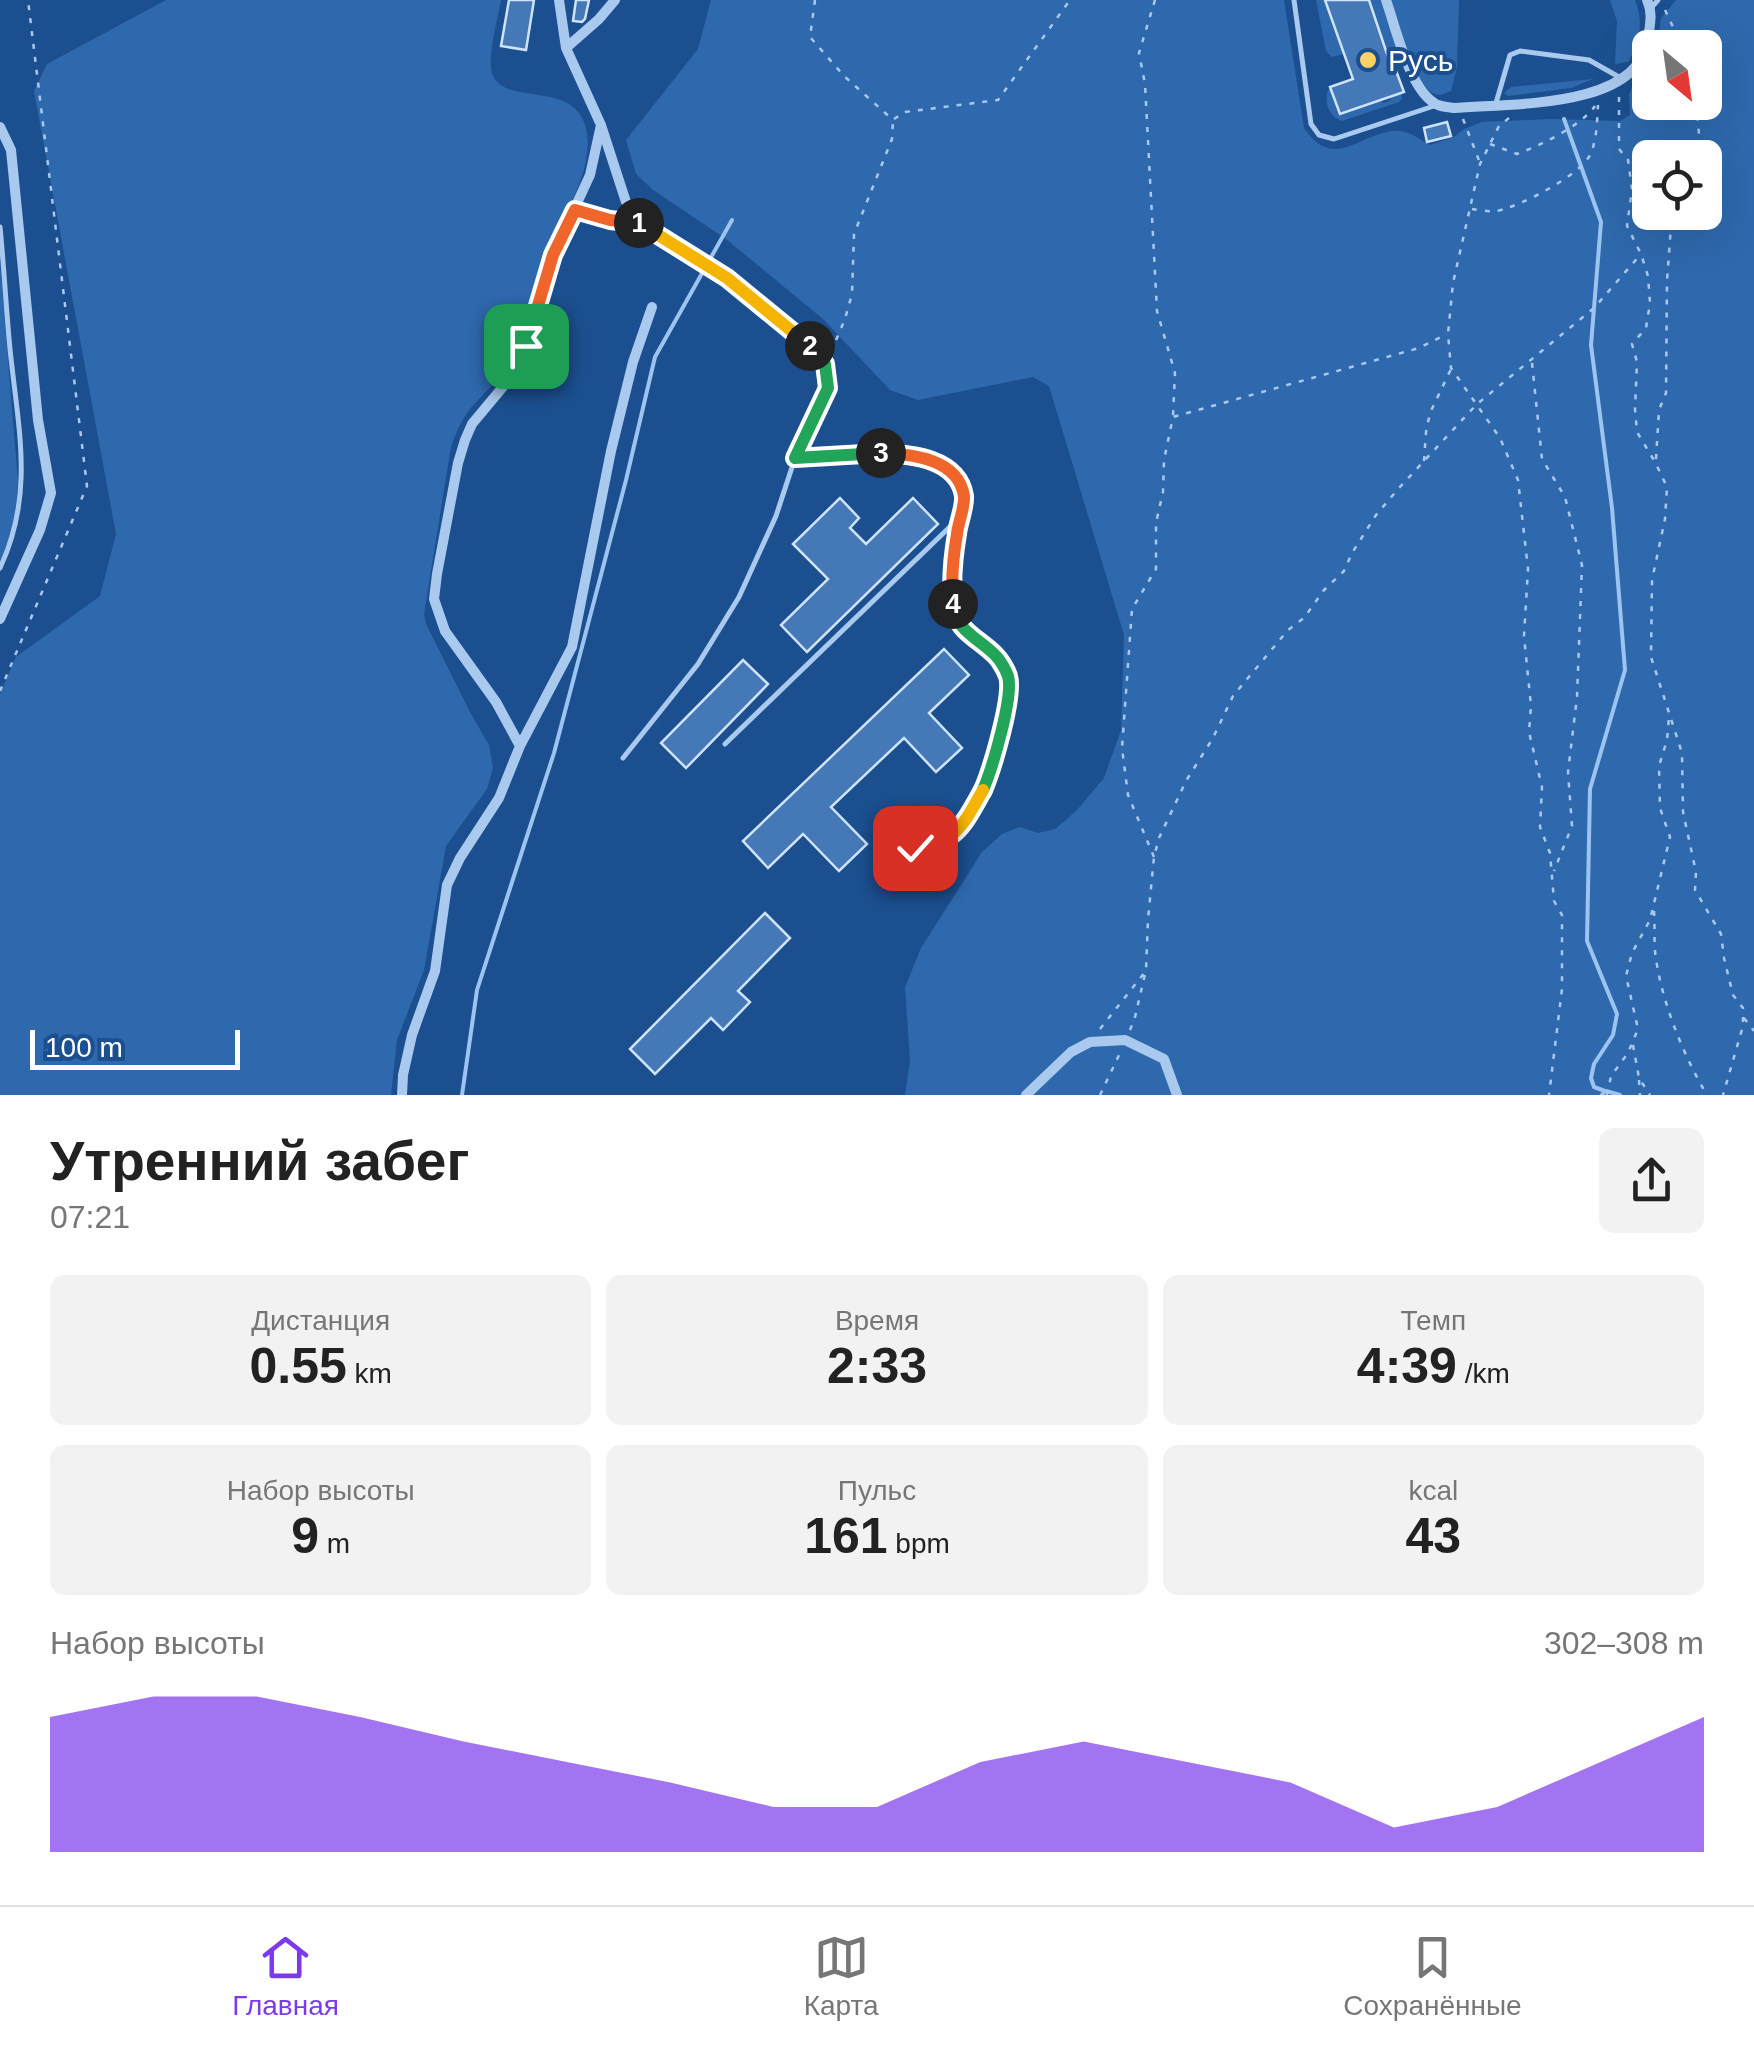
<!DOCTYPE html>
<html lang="ru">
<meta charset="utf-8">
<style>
:root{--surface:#fff;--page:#f2f2f2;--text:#222;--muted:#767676;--line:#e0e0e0;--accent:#7c3aed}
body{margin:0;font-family:Arial,sans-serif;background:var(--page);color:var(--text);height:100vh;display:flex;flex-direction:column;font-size:38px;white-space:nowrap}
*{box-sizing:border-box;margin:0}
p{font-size:32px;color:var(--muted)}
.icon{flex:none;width:55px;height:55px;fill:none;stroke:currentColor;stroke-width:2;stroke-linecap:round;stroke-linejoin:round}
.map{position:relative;height:1095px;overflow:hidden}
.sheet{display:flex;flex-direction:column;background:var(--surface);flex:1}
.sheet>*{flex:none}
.needle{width:65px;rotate:151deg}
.fabs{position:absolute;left:1632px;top:30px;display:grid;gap:20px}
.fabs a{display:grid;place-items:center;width:90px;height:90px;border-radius:15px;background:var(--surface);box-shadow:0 10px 40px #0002;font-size:50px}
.scale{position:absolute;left:30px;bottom:25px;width:210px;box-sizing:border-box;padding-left:10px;border:5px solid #fff;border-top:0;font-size:28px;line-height:35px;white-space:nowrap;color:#fff;-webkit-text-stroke:8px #1b4f8f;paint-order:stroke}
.pin{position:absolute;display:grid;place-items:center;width:85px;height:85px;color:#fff;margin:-42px;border-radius:20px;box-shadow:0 5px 15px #0006}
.km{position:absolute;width:50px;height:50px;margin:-25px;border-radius:50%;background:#222;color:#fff;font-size:28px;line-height:50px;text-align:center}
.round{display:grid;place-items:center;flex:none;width:105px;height:105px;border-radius:15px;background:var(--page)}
.summary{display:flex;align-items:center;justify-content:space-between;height:170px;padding:0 50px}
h1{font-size:55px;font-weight:800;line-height:75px}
.figures{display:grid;grid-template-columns:repeat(3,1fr);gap:15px;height:170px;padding:10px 50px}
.figures div{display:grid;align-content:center;border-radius:15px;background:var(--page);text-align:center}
.figures b{font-size:50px;font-weight:800}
.figures small{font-size:28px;font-weight:400}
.figures p{font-size:28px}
.chart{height:280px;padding:20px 50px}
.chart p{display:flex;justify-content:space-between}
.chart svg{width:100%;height:180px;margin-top:10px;fill:var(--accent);opacity:.7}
.dock{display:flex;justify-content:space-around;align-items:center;height:140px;border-top:2px solid var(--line);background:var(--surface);font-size:28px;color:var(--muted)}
.dock a{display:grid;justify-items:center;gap:5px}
.dock .active{color:var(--accent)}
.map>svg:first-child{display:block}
.green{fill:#2e69ad;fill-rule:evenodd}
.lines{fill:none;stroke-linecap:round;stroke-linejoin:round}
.stream{stroke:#9cc4f0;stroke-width:4}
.building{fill:#4478b7;stroke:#cfe3fa;stroke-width:2.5}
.path{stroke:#a9c9ee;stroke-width:2.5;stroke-dasharray:5 8;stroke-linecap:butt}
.service{stroke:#a9c9ee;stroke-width:5}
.minor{stroke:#a9c9ee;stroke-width:10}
.split-1-casing{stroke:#fff;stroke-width:20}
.split-2-casing{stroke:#fff;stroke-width:20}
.split-3-casing{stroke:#fff;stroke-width:20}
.split-4-casing{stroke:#fff;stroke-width:20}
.split-5-casing{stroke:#fff;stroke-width:20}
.split-6-casing{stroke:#fff;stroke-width:20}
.split-1{stroke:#f0652b;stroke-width:12}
.split-2{stroke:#f5b400;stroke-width:12}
.split-3{stroke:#22a559;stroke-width:12}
.split-4{stroke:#f0652b;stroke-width:12}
.split-5{stroke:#22a559;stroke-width:12}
.split-6{stroke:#f5b400;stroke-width:12}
.poi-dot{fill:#ffd166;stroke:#1b4f8f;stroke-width:4}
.labels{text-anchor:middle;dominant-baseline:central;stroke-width:8;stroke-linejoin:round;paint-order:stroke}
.poi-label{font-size:30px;fill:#fff;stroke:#1b4f8f;text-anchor:start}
</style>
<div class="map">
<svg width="1754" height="1095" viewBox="0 0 1754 1095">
<rect width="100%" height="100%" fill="#1b4f8f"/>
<path class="green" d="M166,0H501C498,18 486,60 493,76C507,106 575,80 586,128C596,171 560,220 545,257C527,300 523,337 497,378C489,391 476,400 467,413C460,423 455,435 451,447L424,614L426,624L471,714L489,745L493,768L487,789L446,846L424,970L397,1040L391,1095H0V694L16,657L100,596L116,534L34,91L47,64Z
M711,0H1284L1304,128C1333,170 1355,137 1392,131C1406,129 1418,138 1430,145L1454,137L1464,129L1482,122L1552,119L1620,121L1630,115L1629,95L1634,82L1650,62V102H1705V48L1657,47L1661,18L1676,0H1754V1095H905L910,1061L905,987L921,948L982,852L1002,834L1020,827L1038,833L1055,829L1076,811L1104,778L1121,730L1124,635L1049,386L1033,377L918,400L890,390L823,319L726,239L653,190L636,174L626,140L698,49ZM1650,158H1705V212H1650Z
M1316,0H1326L1344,54L1332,57L1326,51Z
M1369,0H1382L1400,55L1398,62L1392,69Z
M1391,0H1459L1457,67L1451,91C1445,93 1442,96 1435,94C1415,88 1397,20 1391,0Z
M1610,0H1635C1644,21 1640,43 1628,62L1615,64L1617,21Z
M1593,79L1571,88L1508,96L1504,93L1511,87Z
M1330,87L1340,114L1381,100L1383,103L1391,100L1390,97L1401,93L1402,99L1399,102L1342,121C1328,116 1322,99 1330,87Z
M0,263L18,482L14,530L0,573Z"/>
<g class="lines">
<path class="stream" d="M1564,119L1601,222L1591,345L1612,508L1625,670L1590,789L1587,941L1617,1014L1613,1035L1594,1064L1591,1078L1594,1087L1605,1091L1602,1095
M1606,1091L1620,1095
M462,1095L477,990L554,753L626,480L655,357L732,220"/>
</g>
<path class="building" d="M509,0H534L526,50L501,46Z
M576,0H589L585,19L582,22L573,21Z
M1325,0H1369L1392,69L1395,68L1404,92L1340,114L1330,87L1353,79Z
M1447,122L1451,136L1427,142L1424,128Z
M840,498L859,518L850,528L866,544L913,498L938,524L807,652L781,625L828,579L793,544Z
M944,649L969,675L929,713L962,748L936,772L904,738L831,807L867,844L839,871L803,834L768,868L743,841Z
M743,660L768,684L686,768L661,743Z
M765,913L790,938L738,991L750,1002L723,1030L711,1018L655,1074L630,1049Z"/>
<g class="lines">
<path class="path" d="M815,0L810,37L844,76L892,119
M1155,0L1139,53L1145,84L1157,311L1175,373L1173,416
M1665,10L1683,48
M1619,97V149L1628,160L1632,189L1627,226L1641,254L1648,276L1650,303L1646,328L1632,344L1637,362L1635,409L1637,432L1655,462L1667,487L1665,519L1652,580L1651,657L1682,753L1683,812L1696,872L1695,890L1721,934L1724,958L1733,995L1743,1008V1026L1723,1095
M1509,118L1499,126L1480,164L1453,283L1448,334L1451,368L1500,438L1518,480L1528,569L1524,636L1531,706L1529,732L1542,787L1540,827L1550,853L1554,901L1562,915V989L1549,1095
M894,119L905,112L998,100L1070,0
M1463,119L1480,163
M1490,144L1517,154C1541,145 1581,126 1595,106
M1690,158L1699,134L1696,102
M1472,209C1479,210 1489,212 1496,211C1519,207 1582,175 1591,153C1597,138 1597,121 1598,105
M585,213L610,220L626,221
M831,352L845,319L852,294L854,234L892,139L893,120
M1532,363L1542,459L1565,497L1582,565L1577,697L1568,772L1572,826L1554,871
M1656,459L1659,410L1666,393L1667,281L1672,212
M1424,461L1426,432L1430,413L1451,369
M0,691L87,486L28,0
M1154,857L1128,795L1122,748L1132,609L1156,569V523L1163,492L1164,460L1173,417L1419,348L1447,334
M1654,911C1655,924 1654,938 1655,951C1660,998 1683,1055 1707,1095
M1744,1018L1754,1031
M1100,1029L1145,972
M1130,1030L1135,1017L1146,970L1148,919L1154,857L1159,838L1186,781L1213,738L1233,696L1288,630L1304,618L1324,590L1344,571L1352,553L1376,515L1399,488L1476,405L1594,308L1641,254
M1633,1045L1639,1078L1650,1095
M1639,1080L1640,1095
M1100,1095L1121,1051
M1607,1095L1611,1076L1628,1053L1638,1029L1626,976L1632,953L1650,920L1670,837L1660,808L1659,766L1667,740L1669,717"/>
<path class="service" d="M1294,0L1311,124L1319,135L1334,139L1434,106
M1651,8L1658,0
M1496,103L1510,55L1520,51L1589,60L1619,77
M0,227C4,267 6,308 10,349C18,428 35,493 0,568
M795,458C838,455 917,440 951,473C957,478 964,491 964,500C964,509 959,520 958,529C953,555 950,580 953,605C958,640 998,645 1008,676C1013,692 993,769 985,787C981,797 966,825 957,832C938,850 916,848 893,842
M725,744L958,519
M623,758L698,664L739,597L776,516L795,458L828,388L825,364L807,341L727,278"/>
<path class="minor" d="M559,0L566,48
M615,0L599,19L566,48L601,125L626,202L642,223L727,278
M1386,0C1396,28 1410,93 1438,105C1443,107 1449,107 1454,108C1508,103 1639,110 1648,39C1650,24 1653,13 1647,0
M0,127L11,150L38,420L51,493L40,530L0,619
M520,746L496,702L445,631L434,599L437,574L458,463L465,440L472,424L512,376L526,347L553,255L590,175L601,125
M402,1095L403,1075L412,1035L435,971L447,885L460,858L499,798L520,746L572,647L611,451L633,362L652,307
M1026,1095L1071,1052L1090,1042L1125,1040L1164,1059L1177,1095"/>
</g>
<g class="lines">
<defs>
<path id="split-1" d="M526,346L553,255L575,210L610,220L639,223"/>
<path id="split-2" d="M639,223L727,278L810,346"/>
<path id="split-3" d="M810,346L825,364L828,388L795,458L881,453"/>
<path id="split-4" d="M881,453C910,454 958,458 964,496C965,507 958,523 957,534C953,557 951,581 953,604"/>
<path id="split-5" d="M953,604C956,632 979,638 996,656C1000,660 1006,670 1008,676C1014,696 992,769 983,790"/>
<path id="split-6" d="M915,848C957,843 964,823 983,790"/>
</defs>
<use href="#split-1" class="split-1-casing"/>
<use href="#split-2" class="split-2-casing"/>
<use href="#split-3" class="split-3-casing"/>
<use href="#split-4" class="split-4-casing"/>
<use href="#split-5" class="split-5-casing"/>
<use href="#split-6" class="split-6-casing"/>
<use href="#split-1" class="split-1"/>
<use href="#split-2" class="split-2"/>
<use href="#split-3" class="split-3"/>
<use href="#split-4" class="split-4"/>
<use href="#split-5" class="split-5"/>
<use href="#split-6" class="split-6"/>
</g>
<circle class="poi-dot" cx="1368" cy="60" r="10"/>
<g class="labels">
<g class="poi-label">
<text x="1388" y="60">Русь</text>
</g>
</g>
</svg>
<div class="fabs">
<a><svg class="needle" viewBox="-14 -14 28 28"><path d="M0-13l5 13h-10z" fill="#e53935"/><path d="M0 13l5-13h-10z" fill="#767676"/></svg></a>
<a><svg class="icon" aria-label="locate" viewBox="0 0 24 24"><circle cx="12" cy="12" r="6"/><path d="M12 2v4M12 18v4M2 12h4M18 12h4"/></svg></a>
</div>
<div class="scale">100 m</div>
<div class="pin" style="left:526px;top:346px;background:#1e9e55"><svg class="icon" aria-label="arrive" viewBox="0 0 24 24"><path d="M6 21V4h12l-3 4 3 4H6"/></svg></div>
<div class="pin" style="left:915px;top:848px;background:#d93025"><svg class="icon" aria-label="check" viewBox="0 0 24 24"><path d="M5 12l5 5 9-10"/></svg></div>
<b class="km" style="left:639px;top:223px">1</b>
<b class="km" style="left:810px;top:346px">2</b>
<b class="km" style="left:881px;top:453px">3</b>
<b class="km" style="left:953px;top:604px">4</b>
</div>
<section class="sheet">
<div class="summary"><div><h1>Утренний забег</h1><p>07:21</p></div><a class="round"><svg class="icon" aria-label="share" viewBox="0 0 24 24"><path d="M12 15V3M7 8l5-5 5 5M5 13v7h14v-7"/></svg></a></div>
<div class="figures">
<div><p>Дистанция</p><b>0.55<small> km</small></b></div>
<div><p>Время</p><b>2:33</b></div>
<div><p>Темп</p><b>4:39<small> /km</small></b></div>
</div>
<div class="figures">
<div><p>Набор высоты</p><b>9<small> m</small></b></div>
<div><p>Пульс</p><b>161<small> bpm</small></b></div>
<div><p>kcal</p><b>43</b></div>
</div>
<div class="chart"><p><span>Набор высоты</span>302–308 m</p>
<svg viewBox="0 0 160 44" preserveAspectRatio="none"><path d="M0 44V11L10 6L20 6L30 11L40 17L50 22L60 27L70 33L80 33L90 22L100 17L110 22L120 27L130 38L140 33L150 22L160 11V44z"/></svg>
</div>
</section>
<nav class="dock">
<a class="active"><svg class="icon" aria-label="home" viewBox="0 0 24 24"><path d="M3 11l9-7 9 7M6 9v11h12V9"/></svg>Главная</a>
<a><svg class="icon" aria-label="map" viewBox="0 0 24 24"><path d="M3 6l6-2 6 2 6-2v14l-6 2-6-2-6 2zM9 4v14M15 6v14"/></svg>Карта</a>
<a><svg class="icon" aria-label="saved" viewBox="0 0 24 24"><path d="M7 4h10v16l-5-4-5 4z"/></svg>Сохранённые</a>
</nav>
